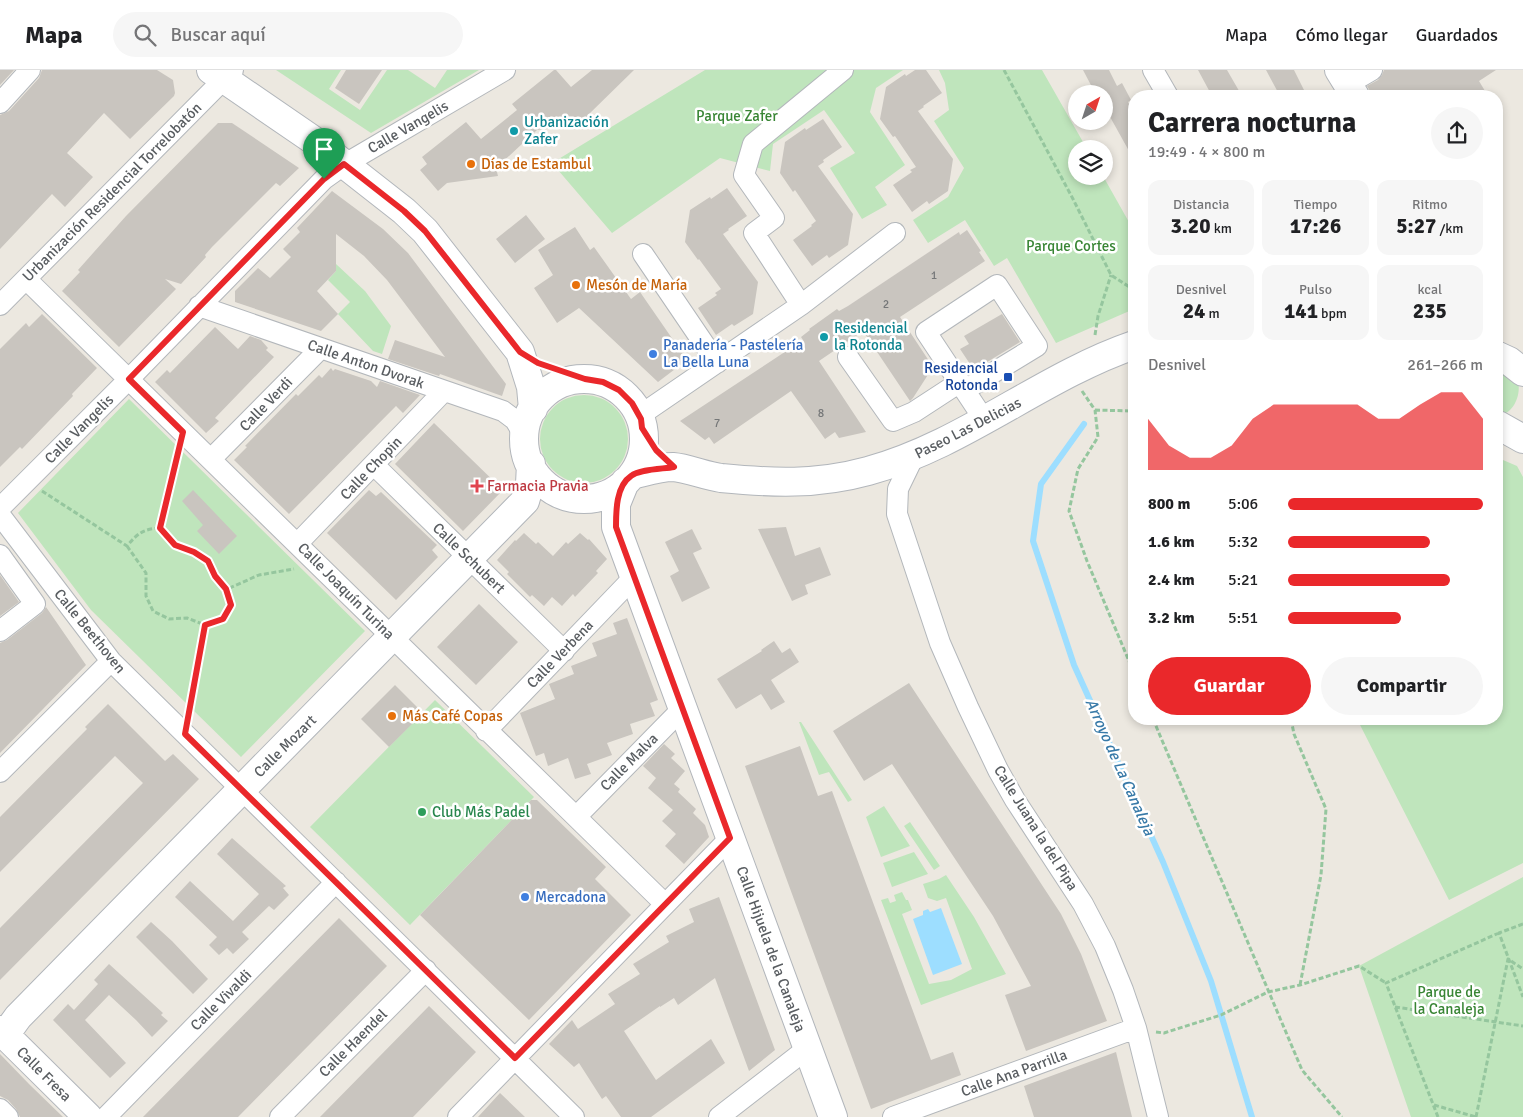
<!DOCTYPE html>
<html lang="es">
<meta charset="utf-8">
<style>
:root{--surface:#fff;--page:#f6f6f6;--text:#202124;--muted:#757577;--line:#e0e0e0;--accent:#ea282b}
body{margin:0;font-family:Signika,sans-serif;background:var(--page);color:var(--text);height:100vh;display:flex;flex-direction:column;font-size:19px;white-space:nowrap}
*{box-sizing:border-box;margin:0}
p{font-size:16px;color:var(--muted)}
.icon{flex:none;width:28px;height:28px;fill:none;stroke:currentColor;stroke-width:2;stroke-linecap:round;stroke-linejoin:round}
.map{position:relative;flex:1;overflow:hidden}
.side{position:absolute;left:1128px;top:20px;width:375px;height:635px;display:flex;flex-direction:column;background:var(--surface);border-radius:20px;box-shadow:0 2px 8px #0003}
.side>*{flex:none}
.needle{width:32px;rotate:39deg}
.buttons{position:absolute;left:1068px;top:15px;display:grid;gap:10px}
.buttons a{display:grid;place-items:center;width:45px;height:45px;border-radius:50%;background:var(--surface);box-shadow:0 2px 8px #0003;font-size:25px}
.pin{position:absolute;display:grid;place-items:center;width:42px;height:42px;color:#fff;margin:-51px -21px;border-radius:50% 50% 50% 0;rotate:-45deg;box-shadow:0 0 5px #0007}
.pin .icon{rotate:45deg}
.round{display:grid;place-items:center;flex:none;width:52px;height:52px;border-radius:26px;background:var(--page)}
.summary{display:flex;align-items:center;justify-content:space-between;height:85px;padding:0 20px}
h1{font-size:28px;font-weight:800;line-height:38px}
.metrics{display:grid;grid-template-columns:repeat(3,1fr);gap:8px;height:85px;padding:5px 20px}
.metrics div{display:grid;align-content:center;border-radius:12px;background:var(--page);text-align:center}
.metrics b{font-size:21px;font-weight:800}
.metrics small{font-size:14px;font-weight:400}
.metrics p{font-size:14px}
.chart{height:140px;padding:10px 20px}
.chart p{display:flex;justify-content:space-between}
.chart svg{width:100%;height:90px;margin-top:5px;fill:var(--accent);opacity:.7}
.primary-button{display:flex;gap:10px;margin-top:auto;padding:10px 20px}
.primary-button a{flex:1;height:58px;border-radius:30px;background:var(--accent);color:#fff;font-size:20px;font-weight:800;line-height:58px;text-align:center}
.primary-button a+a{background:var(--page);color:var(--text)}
ul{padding:0 20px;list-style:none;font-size:16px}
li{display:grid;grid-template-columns:80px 60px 1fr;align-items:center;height:38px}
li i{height:12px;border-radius:6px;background:var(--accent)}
header{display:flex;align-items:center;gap:30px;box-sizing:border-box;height:70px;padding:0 25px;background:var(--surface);border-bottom:1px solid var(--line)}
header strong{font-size:24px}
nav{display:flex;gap:28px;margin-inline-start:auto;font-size:18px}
.search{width:350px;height:45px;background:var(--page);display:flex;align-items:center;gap:12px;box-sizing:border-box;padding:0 18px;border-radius:28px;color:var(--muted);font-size:19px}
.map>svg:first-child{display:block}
.green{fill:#bfe5bc}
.water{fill:#9ddeff}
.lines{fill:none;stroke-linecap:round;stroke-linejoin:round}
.stream{stroke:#9ddeff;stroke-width:6}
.building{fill:#c9c5bf}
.street-casing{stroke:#b3b7bb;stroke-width:22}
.secondary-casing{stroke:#b2b6bb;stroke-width:30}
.path{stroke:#95c69e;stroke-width:3;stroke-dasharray:5 2.5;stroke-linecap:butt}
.street{stroke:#fff;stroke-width:20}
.secondary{stroke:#fff;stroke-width:28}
.route-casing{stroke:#fff;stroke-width:10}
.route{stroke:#ea282b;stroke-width:6}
.culture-dot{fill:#0f9aa8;stroke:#fff;stroke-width:2}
.food-dot{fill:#e8710a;stroke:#fff;stroke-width:2}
.shop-dot{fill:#3f7fe0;stroke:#fff;stroke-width:2}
.transit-dot{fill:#1a4fb4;stroke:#fff;stroke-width:2}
.health-dot{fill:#e0444e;stroke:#fff;stroke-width:2}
.leisure-dot{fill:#2e9e5b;stroke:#fff;stroke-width:2}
.labels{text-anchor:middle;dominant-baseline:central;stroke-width:5;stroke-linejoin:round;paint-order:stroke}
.number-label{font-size:12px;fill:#757778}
.park-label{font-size:15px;fill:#388534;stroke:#fff}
.culture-label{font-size:15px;fill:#0d838f;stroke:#fff;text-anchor:start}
.street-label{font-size:15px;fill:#595d61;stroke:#fff}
.food-label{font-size:15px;fill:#c56008;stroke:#fff;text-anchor:start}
.shop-label{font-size:15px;fill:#366cbe;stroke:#fff;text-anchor:start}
.transit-label{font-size:15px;fill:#164399;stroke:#fff;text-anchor:end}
.health-label{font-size:15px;fill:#be3a42;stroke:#fff;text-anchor:start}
.leisure-label{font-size:15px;fill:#27864d;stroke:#fff;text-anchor:start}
.water-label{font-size:16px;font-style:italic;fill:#387aa8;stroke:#fff}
</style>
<header>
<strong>Mapa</strong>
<div class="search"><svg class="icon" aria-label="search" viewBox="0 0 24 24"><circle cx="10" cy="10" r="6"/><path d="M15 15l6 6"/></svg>Buscar aquí</div>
<nav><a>Mapa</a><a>Cómo llegar</a><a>Guardados</a></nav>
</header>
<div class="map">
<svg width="1523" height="1047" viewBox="0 0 1523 1047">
<rect width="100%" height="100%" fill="#ece8e0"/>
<path class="green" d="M276,0H341L329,19L360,40L387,0H408L435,18L447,0H479L371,63Z
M705,0H903L876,18L870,42L905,95L875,117L887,135L862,149L830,98L855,83L824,40L773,74L770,101L720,88L612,163L552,93Z
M939,0H1042L1087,79H1076V106H1103L1134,161V239L1056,273L1007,188L994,196L965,150L928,173L913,150L948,127L964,98L934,51L949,40L945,13Z
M336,194L365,221L391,256L382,284L373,281L338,244L350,232L328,210L336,201Z
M1496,296C1503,300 1512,304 1517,309C1523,323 1513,347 1496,345Z
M540 369a44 44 0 1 1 88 0a44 44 0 1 1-88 0Z
M129,329L365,561L241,687L91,540L18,443Z
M1496,387L1517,396L1523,407V793L1449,830L1357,649H1496Z
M435,630L534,727L410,855L310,757Z
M799,652H801L852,730L848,732L829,702L819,705Z
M884,736L910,776L881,787L866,747Z
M910,752L940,796L934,800L904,756Z
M914,782L928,804L892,817L883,793Z
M946,805L974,847L1006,904L921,935L881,830L888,828L890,833L896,831L894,825L902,822L906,830H908L912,840L902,844L929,914L951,910L972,899L946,828L937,831L928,828L923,814L939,809Z
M1523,807V1047H1411L1359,896Z"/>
<path class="water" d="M941,838L962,894L933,905L913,849L923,845V841L928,839L930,842Z"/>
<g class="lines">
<path class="stream" d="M1084,354L1041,414L1033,471L1074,595L1163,792L1211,911L1252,1047"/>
</g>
<path class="building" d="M0,0H14L0,15Z
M42,0H157L173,10L175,23L174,26L130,69L104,43L67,83L93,107L65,137L52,124L0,179V45L9,41L39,8Z
M346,0H382L359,34L335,18Z
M554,0H556L571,17L592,0H634L587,46L588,53L537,60L496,98L498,106L447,113L438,121L420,100L427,94L422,87L466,52L481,69L517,40L512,34Z
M915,0H926L942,23L923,36L924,37L918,41L953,89L948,121L929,134L927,131L912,142L893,115L912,102L910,100L916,97L895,66L893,67L880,49L886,17L905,4L906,6Z
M1083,0H1109L1117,16L1122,13L1131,30L1128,32L1134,45V90L1104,36V24H1097L1094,18L1093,19Z
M1198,0H1227L1242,26H1212Z
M1266,0H1294L1307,26H1280Z
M1384,0H1496L1479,11L1488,26H1373L1367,16L1378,10L1382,5Z
M823,49L842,77L823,90L824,92L818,96L853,144L848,175L829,188L827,185L812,196L793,170L812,156L811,155L816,151L795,120L793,122L780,103L785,72L805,58L806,60Z
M218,53H232L299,98L280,116L276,113L212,177L205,185L206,187L181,214L165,209L176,219L119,277L62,221L80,202L78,200L126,146Z
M727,118L747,146L728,159L729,160L723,164L758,212L753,244L734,256L732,254L716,265L698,238L717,225L715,223L721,219L699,189L698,190L685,172L690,140L710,127L711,129Z
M332,121L383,159L408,183L506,314L502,326L440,304L439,306L388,289L395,270L445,287L387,210L364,186L336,164V201L317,221L338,244L321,261L235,232V221L258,198L270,208L291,187L283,179L300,162L297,158Z
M526,145L545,169L515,193L496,169Z
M575,157L590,180L594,177L631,229L640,222L687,290L658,312L579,238L557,253L534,218L553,205L538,180Z
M967,160L981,181L979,182L985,191L900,247L933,297L913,328L910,331L863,261L819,291L866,362L839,368L835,362L825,369L791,321L714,374L709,367L705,370L680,351L803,270L801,267L810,260L809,259L837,239L839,241L848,236L959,162L960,165Z
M42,244L97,298L72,324L73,326L22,379L20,377L0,397V279L26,253L29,257Z
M1002,244L1020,272L974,300L960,279L969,274L964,266Z
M215,257L238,279L250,266L261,270L268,278L266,280L274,287L215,348L219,351L206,363L155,312L167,300L170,303Z
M331,298L333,301L335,299L371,311L377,317L380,311L420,325L403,343L396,336L289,444L234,390L247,377L245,376L296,324L298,326L319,305L322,308Z
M434,353L503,420L463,461L395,394Z
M193,420L237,466L219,484L197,461L203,455L182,431Z
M369,420L376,426L381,422L437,475L432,480L438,487L396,530L327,463Z
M786,457L795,486L820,477L831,505L805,515L808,524L792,531L758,459Z
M692,459L702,479L693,483L710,518L682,532L670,506L679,501L665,472Z
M524,463L536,474L538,472L553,486L566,472L568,474L580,463L588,470L589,469L607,489L596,501L598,503L575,527L573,524L562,536L552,527L544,536L532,525L530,527L507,504L509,502L497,490L515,470L516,471Z
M0,505L19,532L0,546Z
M479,534L518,572L476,615L437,577Z
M46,537L86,595L0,683V573L7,570L42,543Z
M627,548L658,630L650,633L655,646L630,654L633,664L607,673L612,685L587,694L591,704L575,709L568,688L548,696L544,683L536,686L520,643L555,629L549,614L574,604L571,596L597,586L592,573L617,564L613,553Z
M774,571L782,583L790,578L799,592L771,610L785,632L771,640L761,624L736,639L717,609L762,581L761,580Z
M909,613L1061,844L1081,884L1107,951L1026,981L1005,925L1031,916L993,846L892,694L864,711L833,661Z
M395,615L423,643L389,677L361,649Z
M108,634L165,691L173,684L199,709L0,910V858L143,713L115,686L0,802V747L87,659L85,657Z
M664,674L675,684L671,688L685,701L674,714L680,719L678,722L696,739L693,743L705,755L709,767L684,794L665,776L676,764L662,751L673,740L648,718L656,708L643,696Z
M800,676L818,726L832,721L931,990L953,982L961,1005L871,1039L745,696Z
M531,730H537L606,797L595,809L631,845L529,950L420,845Z
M232,768L286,816L283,818L289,825L274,840L269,836L242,862L249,869L233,884L227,878L219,885L209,875L217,867L175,827L190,811L233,851L259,824L217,784Z
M719,827L775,980L749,1001L715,908L678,935L674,928L660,937V936L624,961L656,1010L711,969L725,993L651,1047H621L606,1026L602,1029L579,993L574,997L549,974L572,950L578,959L615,934L608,924L640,904L633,894L669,872L666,866L694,852L689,839Z
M339,848L387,896L238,1047H143Z
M151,852L172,871L208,909L193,924L136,867Z
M109,894L163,943L161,945L168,951L152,967L136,950L109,925L85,950L126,993L110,1008L53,950L68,934L74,940L98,914L94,910Z
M429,936L476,982L413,1047H320Z
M1116,982L1132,1047H1034L1024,1016Z
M0,984L29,1014L63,1047H20L16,1039L8,1030L0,1026Z
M500,1023L525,1047H478Z"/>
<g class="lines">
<defs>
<path id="street" d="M1153,0L1168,26
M1348,14L1372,0
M0,33L30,0
M643,184L717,293
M26,209C239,417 451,626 665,834
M0,235L233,0
M801,235L754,163L774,148L744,105L753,74L843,0
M199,236L503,341L515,350L524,365
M848,287L893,351L914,342L960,312
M965,320L1037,276L997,215L926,262L985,351
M639,346L801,235L895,163
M914,386L898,419L897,444L940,573L968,637L998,700L1015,730L1083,834L1105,876L1123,920L1136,958L1158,1047
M211,389L321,278
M374,395L564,581
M0,438L129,309L324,109L345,94L505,0
M0,445L111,591L574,1047
M297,474L444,321
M0,485L35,534L0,561
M486,661L634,507
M0,702L111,591
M576,747L683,638
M0,1039L8,1047
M106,1047L336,812
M280,1047L426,900
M458,1047L730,768
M719,1047L808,978
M893,1047L1136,958"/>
<path id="secondary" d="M211,0L316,72L404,141L425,161L520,282L531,317L533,339
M1339,0L1355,26
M1496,285L1509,291L1523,302
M524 369a60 60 0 1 1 120 0a60 60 0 1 1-120 0Z
M1498,355L1523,369
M632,405C645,402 660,397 673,397C687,398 706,406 721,408C772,413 817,415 868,401C964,375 1041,307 1134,275
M625,412L616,434V457L833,1047
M0,960L88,1047
M5,965L18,947L525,431L530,414L531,394"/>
</defs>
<use href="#street" class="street-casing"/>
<use href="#secondary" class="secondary-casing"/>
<path class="path" d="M1004,0L1073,129L1111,205L1134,220
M1095,265L1098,246L1111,205
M1082,321L1095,340L1098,367L1078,399L1069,441L1087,491L1134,603
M1095,340L1134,341
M42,421L127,476C138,463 143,459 160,458L177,385
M160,458L175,475L193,482L208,491L215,506L227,519
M127,476L146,503V526L153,541L169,549L187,548L205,555
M189,642L205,555L223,549L231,535L227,519L259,505L294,499
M1153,649L1302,1000L1342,1047
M1291,649L1294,664L1326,739L1321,805L1300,915
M1523,854L1499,863L1523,927
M1395,937L1523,956
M1156,962L1164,963L1221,945L1268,922L1300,915L1359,896L1386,913
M1434,1035L1476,1047
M1438,1047L1386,913L1499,863
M1476,1047L1508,889L1523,899"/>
<use href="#street" class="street"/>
<use href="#secondary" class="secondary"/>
</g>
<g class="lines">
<defs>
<path id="route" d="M344,94L404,141L425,161L520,282L538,293L585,309L603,312L619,320L632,333L641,349L642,358L656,380L674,397C663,399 640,399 631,406C616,416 616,441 616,457L730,768L515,988L185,664L205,555L223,549L231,535L226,519L215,506L208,491L194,482L175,475L160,458L183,362L129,309L324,109Z"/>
</defs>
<use href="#route" class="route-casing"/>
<use href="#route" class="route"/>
</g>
<g class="culture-dot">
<circle cx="514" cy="61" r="5"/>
<circle cx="824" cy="267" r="5"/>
</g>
<g class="food-dot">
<circle cx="471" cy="94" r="5"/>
<circle cx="576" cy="215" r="5"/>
<circle cx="392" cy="646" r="5"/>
</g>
<g class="shop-dot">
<circle cx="653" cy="284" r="5"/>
<circle cx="525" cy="827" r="5"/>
</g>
<rect class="transit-dot" x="1003" y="302" width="10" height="10" rx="2.5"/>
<path class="health-dot" d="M474.5 408.5h5v5h5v5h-5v5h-5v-5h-5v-5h5z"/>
<circle class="leisure-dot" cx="422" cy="742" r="5"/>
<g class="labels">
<g class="number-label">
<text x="934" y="205">1</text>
<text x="886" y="234">2</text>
<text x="821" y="343">8</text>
<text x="717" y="353">7</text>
</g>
<g class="park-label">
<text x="737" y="46">Parque Zafer</text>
<text x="1071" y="176">Parque Cortes</text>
<text x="1449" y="922">Parque de<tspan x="1449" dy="17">la Canaleja</tspan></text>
</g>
<g class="culture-label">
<text x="524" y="52">Urbanización<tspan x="524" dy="17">Zafer</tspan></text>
<text x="834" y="258">Residencial<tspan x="834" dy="17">la Rotonda</tspan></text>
</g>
<g class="street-label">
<text transform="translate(408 57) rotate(-30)">Calle Vangelis</text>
<text transform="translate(112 122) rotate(-45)">Urbanización Residencial Torrelobatón</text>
<text transform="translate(366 294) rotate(19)">Calle Anton Dvorak</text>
<text transform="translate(266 334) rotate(-46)">Calle Verdi</text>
<text transform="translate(968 358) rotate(-27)">Paseo Las Delicias</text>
<text transform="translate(79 359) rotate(-45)">Calle Vangelis</text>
<text transform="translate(371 398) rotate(-46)">Calle Chopin</text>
<text transform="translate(469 488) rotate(44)">Calle Schubert</text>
<text transform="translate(346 521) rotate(45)">Calle Joaquín Turina</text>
<text transform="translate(90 561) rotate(51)">Calle Beethoven</text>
<text transform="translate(560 584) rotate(-46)">Calle Verbena</text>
<text transform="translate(285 676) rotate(-45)">Calle Mozart</text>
<text transform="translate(629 692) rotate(-45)">Calle Malva</text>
<text transform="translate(1036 758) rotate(58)">Calle Juana la del Pipa</text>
<text transform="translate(771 879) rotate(70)">Calle Hijuela de la Canaleja</text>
<text transform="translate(221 930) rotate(-45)">Calle Vivaldi</text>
<text transform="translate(353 973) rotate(-45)">Calle Haendel</text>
<text transform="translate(1014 1003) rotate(-20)">Calle Ana Parrilla</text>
<text transform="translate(44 1004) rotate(45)">Calle Fresa</text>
</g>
<g class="food-label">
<text x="481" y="94">Días de Estambul</text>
<text x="586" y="215">Mesón de María</text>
<text x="402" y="646">Más Café Copas</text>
</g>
<g class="shop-label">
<text x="663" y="275">Panadería - Pastelería<tspan x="663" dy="17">La Bella Luna</tspan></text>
<text x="535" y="827">Mercadona</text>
</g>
<g class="transit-label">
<text x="998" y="298">Residencial<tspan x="998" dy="17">Rotonda</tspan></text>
</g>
<g class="health-label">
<text x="487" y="416">Farmacia Pravia</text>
</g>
<g class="leisure-label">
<text x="432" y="742">Club Más Padel</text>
</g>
<g class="water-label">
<text transform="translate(1120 697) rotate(66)">Arroyo de La Canaleja</text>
</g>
</g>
</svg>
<div class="buttons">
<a><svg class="needle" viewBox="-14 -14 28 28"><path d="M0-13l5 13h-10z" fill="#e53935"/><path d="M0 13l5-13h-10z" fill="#757577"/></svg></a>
<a><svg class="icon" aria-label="layers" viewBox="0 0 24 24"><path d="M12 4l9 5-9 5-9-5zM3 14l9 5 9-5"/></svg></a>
</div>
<div class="pin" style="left:324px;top:109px;background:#1e9e55"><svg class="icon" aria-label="arrive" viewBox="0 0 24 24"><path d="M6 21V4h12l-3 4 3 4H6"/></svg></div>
<section class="side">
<div class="summary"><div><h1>Carrera nocturna</h1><p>19:49 · 4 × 800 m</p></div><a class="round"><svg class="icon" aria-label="share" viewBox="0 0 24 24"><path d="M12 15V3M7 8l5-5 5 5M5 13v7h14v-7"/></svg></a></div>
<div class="metrics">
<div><p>Distancia</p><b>3.20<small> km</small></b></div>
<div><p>Tiempo</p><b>17:26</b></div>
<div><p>Ritmo</p><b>5:27<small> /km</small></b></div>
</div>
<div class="metrics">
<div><p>Desnivel</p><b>24<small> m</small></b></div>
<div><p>Pulso</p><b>141<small> bpm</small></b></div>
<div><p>kcal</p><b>235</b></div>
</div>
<div class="chart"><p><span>Desnivel</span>261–266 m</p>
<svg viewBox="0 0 160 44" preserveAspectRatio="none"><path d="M0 44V19L10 32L20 38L30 38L40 32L50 19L60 12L70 12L80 12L90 12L100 12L110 19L120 19L130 12L140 6L150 6L160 19V44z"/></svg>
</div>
<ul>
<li><b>800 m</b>5:06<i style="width:100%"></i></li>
<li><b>1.6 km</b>5:32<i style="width:73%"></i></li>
<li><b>2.4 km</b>5:21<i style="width:83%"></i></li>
<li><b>3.2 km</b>5:51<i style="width:58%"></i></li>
</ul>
<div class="primary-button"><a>Guardar</a><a>Compartir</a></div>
</section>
</div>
